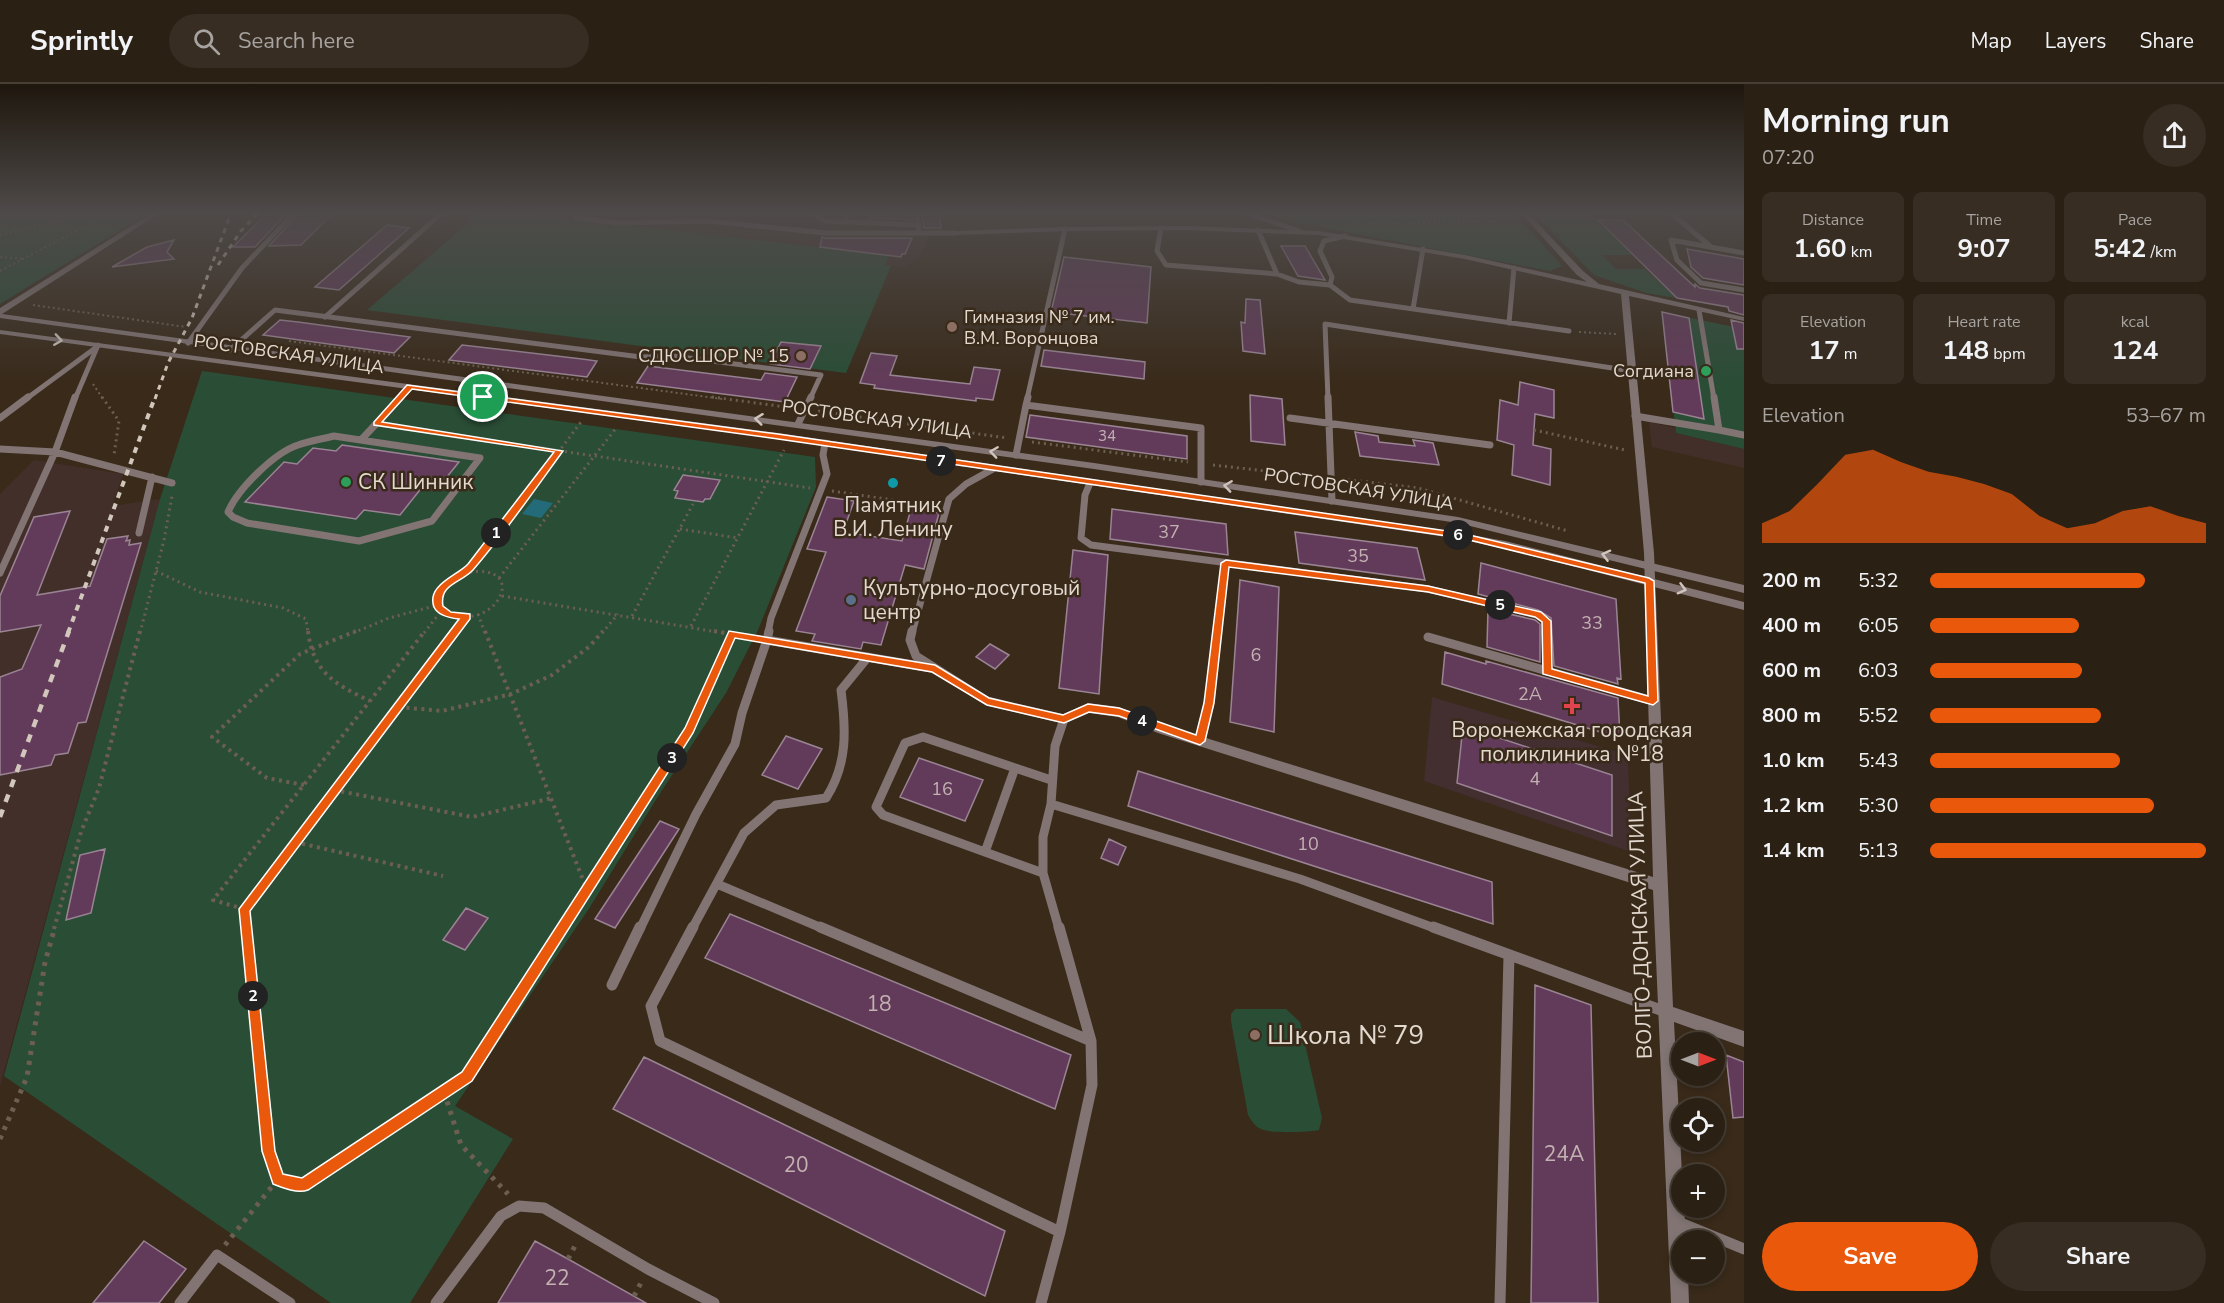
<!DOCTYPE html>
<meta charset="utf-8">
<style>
:root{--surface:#2b2014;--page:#372d22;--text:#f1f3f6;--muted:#a6a3a0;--line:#473e34;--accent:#ea580c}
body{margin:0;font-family:"Nunito Sans",sans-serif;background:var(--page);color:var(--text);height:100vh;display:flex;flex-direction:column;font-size:22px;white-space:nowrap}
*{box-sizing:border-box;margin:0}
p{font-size:20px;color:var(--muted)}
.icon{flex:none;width:33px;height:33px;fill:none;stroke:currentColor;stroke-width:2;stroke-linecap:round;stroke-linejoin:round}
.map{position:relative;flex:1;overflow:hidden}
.details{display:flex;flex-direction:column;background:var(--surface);width:480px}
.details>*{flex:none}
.needle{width:39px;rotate:90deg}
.fabs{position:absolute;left:1671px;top:948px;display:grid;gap:12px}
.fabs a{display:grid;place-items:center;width:54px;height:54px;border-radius:50%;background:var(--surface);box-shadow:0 3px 9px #0003,0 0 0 2px var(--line);font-size:30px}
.pin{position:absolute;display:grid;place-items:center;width:51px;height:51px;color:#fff;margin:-26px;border:3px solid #fff;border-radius:50%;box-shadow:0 2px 6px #0007}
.km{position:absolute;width:30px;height:30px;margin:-15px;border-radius:50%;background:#222;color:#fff;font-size:16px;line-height:30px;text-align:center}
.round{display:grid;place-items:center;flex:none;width:63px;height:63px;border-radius:32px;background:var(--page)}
.overview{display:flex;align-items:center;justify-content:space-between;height:102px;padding:0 18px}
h1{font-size:33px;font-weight:700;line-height:45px}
.metrics{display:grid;grid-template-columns:repeat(3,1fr);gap:9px;height:102px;padding:6px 18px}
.metrics div{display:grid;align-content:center;border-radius:9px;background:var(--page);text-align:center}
.metrics b{font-size:26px;font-weight:700}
.metrics small{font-size:16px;font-weight:400}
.metrics p{font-size:16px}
.chart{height:168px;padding:12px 18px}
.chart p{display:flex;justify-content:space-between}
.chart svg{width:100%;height:108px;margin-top:6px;fill:var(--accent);opacity:.7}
.button{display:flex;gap:12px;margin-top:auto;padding:12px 18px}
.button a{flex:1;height:69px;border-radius:36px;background:var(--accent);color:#fff;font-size:24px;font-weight:700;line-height:69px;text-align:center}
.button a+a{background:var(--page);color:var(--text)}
ul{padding:0 18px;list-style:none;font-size:20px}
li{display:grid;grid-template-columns:96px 72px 1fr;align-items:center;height:45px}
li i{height:15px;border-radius:8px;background:var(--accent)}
header{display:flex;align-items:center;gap:36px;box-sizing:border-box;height:84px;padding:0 30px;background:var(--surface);border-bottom:2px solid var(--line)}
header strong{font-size:28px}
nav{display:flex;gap:33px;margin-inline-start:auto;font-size:21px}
.search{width:420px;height:54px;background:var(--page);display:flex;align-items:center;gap:15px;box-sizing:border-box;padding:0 21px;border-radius:33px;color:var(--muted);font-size:22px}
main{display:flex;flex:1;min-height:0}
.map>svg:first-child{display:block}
.commercial{fill:#432e30}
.industrial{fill:#432f2a}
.green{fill:#2a4d36}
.water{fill:#236b79}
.building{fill:#633b5a;stroke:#9a8494;stroke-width:1.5}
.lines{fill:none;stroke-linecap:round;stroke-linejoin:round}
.path-far3{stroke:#6c5f51;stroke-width:2;stroke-dasharray:2 3;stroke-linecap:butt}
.path-far2{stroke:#6c5f51;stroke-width:3;stroke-dasharray:2 4;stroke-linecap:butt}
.path-far1{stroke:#6c5f51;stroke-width:4;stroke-dasharray:3 4.5;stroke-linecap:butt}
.path{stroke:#6c5f51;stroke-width:5;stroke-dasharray:4 6;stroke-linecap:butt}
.service-far3{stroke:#817473;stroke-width:5}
.service-far2{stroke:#817473;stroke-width:7}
.service-far1{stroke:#817473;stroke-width:9}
.service{stroke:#817473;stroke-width:11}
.minor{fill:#817473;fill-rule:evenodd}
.tertiary{fill:#817473;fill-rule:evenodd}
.rail-far2{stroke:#d2c7bc;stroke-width:3;stroke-dasharray:5 5;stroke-linecap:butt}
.rail-far1{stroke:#d2c7bc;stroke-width:4;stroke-dasharray:6 6;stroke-linecap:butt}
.rail{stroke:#d2c7bc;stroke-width:4.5;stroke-dasharray:8 8;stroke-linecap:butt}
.oneway{stroke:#cfc5bd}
.route{fill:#ea580c;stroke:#fff;stroke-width:1.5;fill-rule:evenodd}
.education-dot{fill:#8d6e63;stroke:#392a1a;stroke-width:2}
.leisure-dot{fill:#2e9e5b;stroke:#392a1a;stroke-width:2}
.culture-dot{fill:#0f9aa8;stroke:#392a1a;stroke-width:2}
.service-dot{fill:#5c6f8a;stroke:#392a1a;stroke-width:2}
.health-dot{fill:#e0444e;stroke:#392a1a;stroke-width:2}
.labels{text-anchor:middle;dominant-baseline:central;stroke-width:5;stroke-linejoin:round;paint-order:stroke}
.far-number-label{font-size:15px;fill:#c3b2b2}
.far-poi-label{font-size:18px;fill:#e3d9cf;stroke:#392a1a;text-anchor:end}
.far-street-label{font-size:18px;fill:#e3d9cf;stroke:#392a1a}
.number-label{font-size:18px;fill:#c3b2b2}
.poi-label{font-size:21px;fill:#e3d9cf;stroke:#392a1a;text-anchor:start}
.street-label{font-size:21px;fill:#e3d9cf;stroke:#392a1a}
.near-number-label{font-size:21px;fill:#c3b2b2}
.near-poi-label{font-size:26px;fill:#e3d9cf;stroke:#392a1a;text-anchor:start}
</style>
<header>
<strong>Sprintly</strong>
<div class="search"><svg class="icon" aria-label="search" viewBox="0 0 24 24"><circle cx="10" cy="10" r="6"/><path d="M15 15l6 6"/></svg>Search here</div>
<nav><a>Map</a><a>Layers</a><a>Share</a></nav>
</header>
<main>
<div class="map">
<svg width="1744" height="1219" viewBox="0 0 1744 1219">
<rect width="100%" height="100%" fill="#392a1a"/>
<path class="commercial" d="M1432,613L1628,671L1631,768L1424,697Z"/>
<path class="industrial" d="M523,129H939L941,148L930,151L919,173L906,183L885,181L889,171Z
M1649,338L1675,344L1676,349L1744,365V384L1652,363Z
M34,376L123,390L112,422L160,415L0,1002V410Z"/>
<path class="green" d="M0,129H142L141,133L0,220Z
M480,129H523L889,171L885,181L891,182L846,289L367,226Z
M1266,129H1514L1562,182L1550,187L1320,143L1277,134Z
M1534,129H1589L1632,171H1602L1616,185H1645L1676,214L1646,209L1594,191Z
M1662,228L1744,245V365L1676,349Z
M202,287L815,373L816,403L758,546L726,609L657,714L590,823L455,1022L513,1055L410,1219H331L4,992L160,415Z
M1235,925H1286L1300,938L1322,1034L1319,1046C1309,1048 1270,1050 1261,1045C1255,1043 1251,1036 1248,1031L1231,937V930Z"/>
<path class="water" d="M534,415L553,419L541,434L522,430Z"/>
<path class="building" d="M267,129H287L255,163H233Z
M299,129H333L301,161L269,162Z
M883,129H912L913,136L876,134V131H883Z
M922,129H939L941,144H924Z
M1598,136H1623L1695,203V200L1700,204L1744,211V231L1729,227L1728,223L1677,214Z
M387,141L409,144L339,206L315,203Z
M822,153L826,154H912L905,170H902L901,173L820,163Z
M174,156L167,168L174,175L112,183L147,163Z
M1281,162H1305L1325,196L1298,192Z
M1687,165L1744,175V201L1703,194L1691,183Z
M1064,173L1151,183L1147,239L1051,228Z
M1246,215L1260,216L1265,270L1243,267L1241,238L1245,239Z
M1662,228L1689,234L1704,335L1673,328Z
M280,236L298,238L410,253L394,269L263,251Z
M1731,236L1744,239V265H1737Z
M781,258L821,262L810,285L770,280Z
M462,261L582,275L597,277L587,293L449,276Z
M1044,266L1145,278L1144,295L1041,282Z
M871,269L897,272L890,291L970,300L974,283L1000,286L993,316L976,314V317L874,304L875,301L860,299Z
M648,282L761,296L765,289L797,293L785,318L637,299Z
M1520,298L1554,306V334L1535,330L1533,361L1551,365L1550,401L1512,391L1514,361L1497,356L1500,316L1518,321Z
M1250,311L1282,315L1285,361L1251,357Z
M1030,331L1187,352V375L1026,353Z
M1355,348L1378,352L1379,358L1415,362L1413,356L1433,359L1439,381L1360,372Z
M342,361L459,378L442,399L427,397L400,431L364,426L356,435L245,418L284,378L297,380L313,364L336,367Z
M683,391L720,396L710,415H705L703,418L675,414L678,407L674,406Z
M827,413L854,417L843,448L902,457L911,425L939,429L924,485L905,481L881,561L863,558L861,565L812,557L815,550L796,547L826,468L807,465Z
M1112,425L1226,440L1228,471L1110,455Z
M70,427L37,511L90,502L107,455L128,452L126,457L130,456L129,461L141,459L86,638L78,639L68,669L55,671L51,681L0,691V593L22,585L41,541L0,548V512L34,433Z
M1295,448L1417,464L1425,496L1299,479Z
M1073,466L1108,471L1099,610L1059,604Z
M1481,479L1616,515L1621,595L1617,594L1618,600L1554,582L1551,534L1538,526L1478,510Z
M1240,496L1279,503L1274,648L1230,638Z
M1488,525L1535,536L1540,540V578L1487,563Z
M990,560L1009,571L995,585L976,573Z
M1445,568L1486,580V577L1618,614L1620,654L1442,600Z
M1463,642L1612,691V752L1457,699Z
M786,652L822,665L798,705L762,691Z
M919,674L983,696L965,737L900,713Z
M1138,687L1492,798L1493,840L1128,722Z
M660,737L679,745L615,844L595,835Z
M1109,755L1126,763L1118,781L1101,774Z
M105,765L91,829L66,836L80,771Z
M466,824L488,834L465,866L443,856Z
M730,830L1071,971L1055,1025L705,874Z
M1535,901L1591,921L1598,1219H1531Z
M1726,971L1744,978V1033L1733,1034Z
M644,973L1005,1147L985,1212L613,1025Z
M144,1157L186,1185L159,1219H93Z
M535,1157L568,1175L646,1219H498Z"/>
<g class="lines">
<path class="path-far3" d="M66,129L79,131
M1348,140L1517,137
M0,151L92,129
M0,173L25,175
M0,187L111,129
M33,221L186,243
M1579,248L1616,250
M289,257L723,315
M93,300L103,315"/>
<path class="path-far2" d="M102,313L119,337L114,371
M712,313L793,324
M818,327L1007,354
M393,342L810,404
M1534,346L1625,366
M1032,358L1188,378
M1213,381L1319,393
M1342,395L1418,404L1568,447
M832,407L934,422
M680,445L738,454
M156,487L200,508L283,524L306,535L308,549
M464,489C539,475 489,563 438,521C439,498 459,496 472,481C511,436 545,385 581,338
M499,494L617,343
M502,512L723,549
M478,530L485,549
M632,532L693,420
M691,542L784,366
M140,549L164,456L172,412
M353,549L389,534L438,521
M424,549L442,526
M454,549L466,533
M602,549L618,530"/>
<path class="path-far1" d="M308,547C313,589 335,600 370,617
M485,547L587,806
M714,547L755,554
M399,623L442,627L511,610L552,591L590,562L603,547
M304,701L267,694L212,653L300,570L356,547
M334,706L472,733L552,714
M295,758L443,792
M244,825L213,816L425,547
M54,845L81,748L99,704L140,547
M246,845L244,825L455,547
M562,845L689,646L732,550"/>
<path class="path" d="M246,843L268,1067L278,1095L303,1101L467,993L563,843
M444,1008L461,1061L508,1110
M0,1055L27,993L45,878L55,843
M225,1161L278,1095
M568,1175L576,1160
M634,1212L642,1197"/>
<path class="service-far3" d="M812,129L825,137L919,141
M871,129V139
M917,129L919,146
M1247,129L1299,147
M1671,129L1710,162
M576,134L619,139L708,137L826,149H955
M846,138L847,129
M1161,144L1157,167L1166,181L1277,190L1299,198L1330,201L1350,216L1569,247
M1258,146L1277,190
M1744,169L1671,156L1677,176L1701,199L1744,206
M1330,201L1332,193L1320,167L1324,157L1345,152
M1413,225L1423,165
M1699,226L1714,315
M325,233L442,129
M1509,239L1514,184
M188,259L242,184L294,129
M230,266L275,226L641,273L673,272L821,291L810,315
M26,315L98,262
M75,315L98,261
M399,315L410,303
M1027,315L1065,145
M1328,315L1325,240L1632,287"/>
<path class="service-far2" d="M1328,313L1332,417
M1714,313L1719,346L1744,351
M1026,321L1028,313
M1635,332L1719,346
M0,334L28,313
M1290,334L1490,361
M798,340L811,313
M334,352L480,374L432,437L359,457L247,439L233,433L228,428C238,405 274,369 298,361C309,357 322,355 334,352Z
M361,356L401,313
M0,365L55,368L172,399
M1016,371L1026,321L1201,344V398
M1090,399L1085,411L1081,454L1091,461L1428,505L1537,531L1546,537V549
M139,449L152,393
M0,489L55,368L75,313
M768,549L771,534L827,390L823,371L825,359
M912,549L949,415L966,400L993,385
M1217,549L1225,479"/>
<path class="service-far1" d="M769,547L767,556L931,584
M912,547L910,556L916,572L987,617L1064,635L1055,662L1051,720L1043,753V789L1059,845
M1546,547L1547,587
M1428,553L1653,617
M1200,657L1209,619L1217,547
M1051,720L1300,795L1437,845
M985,768L1015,684
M1043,789L883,731L876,723L905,659L923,653L1051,696
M717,800L824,845
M640,845L696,730L735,660L742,629L767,556
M692,845L744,749L776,721L826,714C848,680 846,645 841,606L868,573"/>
<path class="service" d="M693,843L651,922L660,957L1060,1148
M820,843L1091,957
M1433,843L1666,928
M612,901L640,843
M1676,1137L1744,1165
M180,1219L217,1171L290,1219
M436,1219L501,1132L519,1122L544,1124L648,1185L714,1219
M1041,1219L1060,1148L1092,1001L1091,957L1059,843
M1500,1219L1509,872"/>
<path class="minor" d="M1521,129H1528L1583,187L1599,200L1744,233V237L1629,212L1654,469L1673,923L1744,947V963L1674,938L1682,1090V1124H1684L1686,1156H1682V1190H1688L1689,1219H1671L1653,806L1158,649L1118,633L1089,629L1064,640L1060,638L1058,635L1060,632L1088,619L1119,623L1161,640L1653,793L1644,469L1621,210L1465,175L1319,151L1186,146L1065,147L955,151L951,149L955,147L1065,143L1186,142L1319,147L1465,171L1587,198L1577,191Z"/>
<path class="tertiary" d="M152,129H160L2,230L1094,379L1458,433L1744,501V509L1458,439L1094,385L0,234V224Z
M0,246L778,349L1460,449L1505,457L1744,518V526L1505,465L1460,455L778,355L0,250Z"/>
<path class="rail-far2" d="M218,181L241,147L258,129
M155,315L168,279L192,234L231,129"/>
<path class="rail-far1" d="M68,549L155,313"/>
<path class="rail" d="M0,733L69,547"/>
</g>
<defs><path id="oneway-chevron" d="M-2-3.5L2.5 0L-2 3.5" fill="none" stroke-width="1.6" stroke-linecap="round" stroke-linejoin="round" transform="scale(1.5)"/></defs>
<g class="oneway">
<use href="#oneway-chevron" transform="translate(58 256) rotate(8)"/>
<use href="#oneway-chevron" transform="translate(759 335) rotate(-173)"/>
<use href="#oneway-chevron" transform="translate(994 368) rotate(-172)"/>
<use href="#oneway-chevron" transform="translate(1228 402) rotate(-172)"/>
<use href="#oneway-chevron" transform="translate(1606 471) rotate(-166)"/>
<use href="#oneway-chevron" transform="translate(1682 505) rotate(15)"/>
</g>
<linearGradient id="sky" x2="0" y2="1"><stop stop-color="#1f170e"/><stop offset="0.43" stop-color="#4e4a49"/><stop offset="1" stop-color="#4e4a49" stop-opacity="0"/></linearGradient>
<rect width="1744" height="300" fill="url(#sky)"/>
<path class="route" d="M407,301L778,350L1461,449L1649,494L1654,497L1658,617L1653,621L1543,590L1542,538L1535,533L1428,508L1229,483L1214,619L1205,657L1200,661L1119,632L1089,628L1064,639L987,621L932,588L735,554L693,649L472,997L308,1106C298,1110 283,1104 273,1100L262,1067L239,825L459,535C450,534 438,532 434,523C426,501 457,492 468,480L554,368L374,341V338ZM412,305L778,355L1461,454L1645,499L1648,612L1552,585L1551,537L1541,528L1428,502L1226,476L1221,479L1204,619L1196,651L1119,624L1088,620L1063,631L989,614L935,581L729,547L685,644L462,988L302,1094L283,1090L275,1067L250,827L470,535V530L451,528L443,522C439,500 461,499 473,486C505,449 534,407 563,367L382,338Z"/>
<g class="education-dot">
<circle cx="952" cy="243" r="6"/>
<circle cx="801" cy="272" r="6"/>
<circle cx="1255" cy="951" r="6"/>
</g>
<g class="leisure-dot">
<circle cx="1706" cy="287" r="6"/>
<circle cx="346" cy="398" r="6"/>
</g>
<circle class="culture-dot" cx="893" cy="399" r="6"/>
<circle class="service-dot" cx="851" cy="516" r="6"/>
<path class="health-dot" d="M1569 613h6v6h6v6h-6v6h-6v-6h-6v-6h6z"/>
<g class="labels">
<g class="far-number-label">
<text x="1107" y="352">34</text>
</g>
<g class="far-poi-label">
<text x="964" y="233" text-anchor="start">Гимназия № 7 им.<tspan x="964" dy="21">В.М. Воронцова</tspan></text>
<text x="789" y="272">СДЮСШОР № 15</text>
<text x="1694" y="287">Согдиана</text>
</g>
<g class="far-street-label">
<text transform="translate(289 270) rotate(8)">РОСТОВСКАЯ УЛИЦА</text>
<text transform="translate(877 335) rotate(8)">РОСТОВСКАЯ УЛИЦА</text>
<text transform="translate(1359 405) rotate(9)">РОСТОВСКАЯ УЛИЦА</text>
</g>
<g class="number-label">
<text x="1169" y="448">37</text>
<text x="1358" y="472">35</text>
<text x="1592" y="539">33</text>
<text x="1256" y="571">6</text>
<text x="1530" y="610">2А</text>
<text x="1535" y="695">4</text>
<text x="942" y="705">16</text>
<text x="1308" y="760">10</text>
</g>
<g class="poi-label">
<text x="358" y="398">СК Шинник</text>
<text x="893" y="421" text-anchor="middle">Памятник<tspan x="893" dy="24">В.И. Ленину</tspan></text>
<text x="863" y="504">Культурно-досуговый<tspan x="863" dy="24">центр</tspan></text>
<text x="1572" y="646" text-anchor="middle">Воронежская городская<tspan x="1572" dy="24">поликлиника №18</tspan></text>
</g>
<g class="street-label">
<text transform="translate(1640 841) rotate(-92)">ВОЛГО-ДОНСКАЯ УЛИЦА</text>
</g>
<g class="near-number-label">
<text x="879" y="920">18</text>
<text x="1564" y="1070">24А</text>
<text x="796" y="1081">20</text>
<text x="557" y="1194">22</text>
</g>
<g class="near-poi-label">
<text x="1267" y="951">Школа № 79</text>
</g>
</g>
</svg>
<div class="fabs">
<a><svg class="needle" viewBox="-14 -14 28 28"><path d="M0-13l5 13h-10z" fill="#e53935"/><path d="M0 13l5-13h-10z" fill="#a6a3a0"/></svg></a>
<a><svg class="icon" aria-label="locate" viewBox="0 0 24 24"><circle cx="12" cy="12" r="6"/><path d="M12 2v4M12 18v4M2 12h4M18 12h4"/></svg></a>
<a>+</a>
<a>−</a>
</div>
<div class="pin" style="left:483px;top:313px;background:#1e9e55"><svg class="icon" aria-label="arrive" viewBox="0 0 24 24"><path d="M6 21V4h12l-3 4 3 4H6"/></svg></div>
<b class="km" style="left:496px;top:449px">1</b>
<b class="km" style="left:253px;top:912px">2</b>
<b class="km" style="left:672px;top:674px">3</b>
<b class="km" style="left:1142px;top:637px">4</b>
<b class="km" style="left:1500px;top:521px">5</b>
<b class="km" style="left:1458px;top:451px">6</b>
<b class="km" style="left:941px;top:377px">7</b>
</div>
<section class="details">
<div class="overview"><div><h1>Morning run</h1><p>07:20</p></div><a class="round"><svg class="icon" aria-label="share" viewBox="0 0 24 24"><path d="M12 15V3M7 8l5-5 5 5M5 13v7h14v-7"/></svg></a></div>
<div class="metrics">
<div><p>Distance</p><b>1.60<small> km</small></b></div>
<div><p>Time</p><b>9:07</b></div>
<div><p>Pace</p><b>5:42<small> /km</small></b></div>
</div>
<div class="metrics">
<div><p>Elevation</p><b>17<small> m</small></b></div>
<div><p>Heart rate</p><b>148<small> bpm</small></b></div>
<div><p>kcal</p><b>124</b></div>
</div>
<div class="chart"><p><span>Elevation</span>53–67 m</p>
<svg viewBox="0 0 160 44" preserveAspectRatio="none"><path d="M0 44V36L10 31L20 20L30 8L40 6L50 11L60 15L70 17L80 20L90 24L100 33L110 38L120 36L130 31L140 29L150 33L160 36V44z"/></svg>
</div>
<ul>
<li><b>200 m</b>5:32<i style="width:78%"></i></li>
<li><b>400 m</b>6:05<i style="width:54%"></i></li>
<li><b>600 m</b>6:03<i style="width:55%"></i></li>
<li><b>800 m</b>5:52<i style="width:62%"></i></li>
<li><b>1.0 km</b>5:43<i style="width:69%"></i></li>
<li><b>1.2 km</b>5:30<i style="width:81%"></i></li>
<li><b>1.4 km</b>5:13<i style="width:100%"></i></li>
</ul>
<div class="button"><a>Save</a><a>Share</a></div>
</section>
</main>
